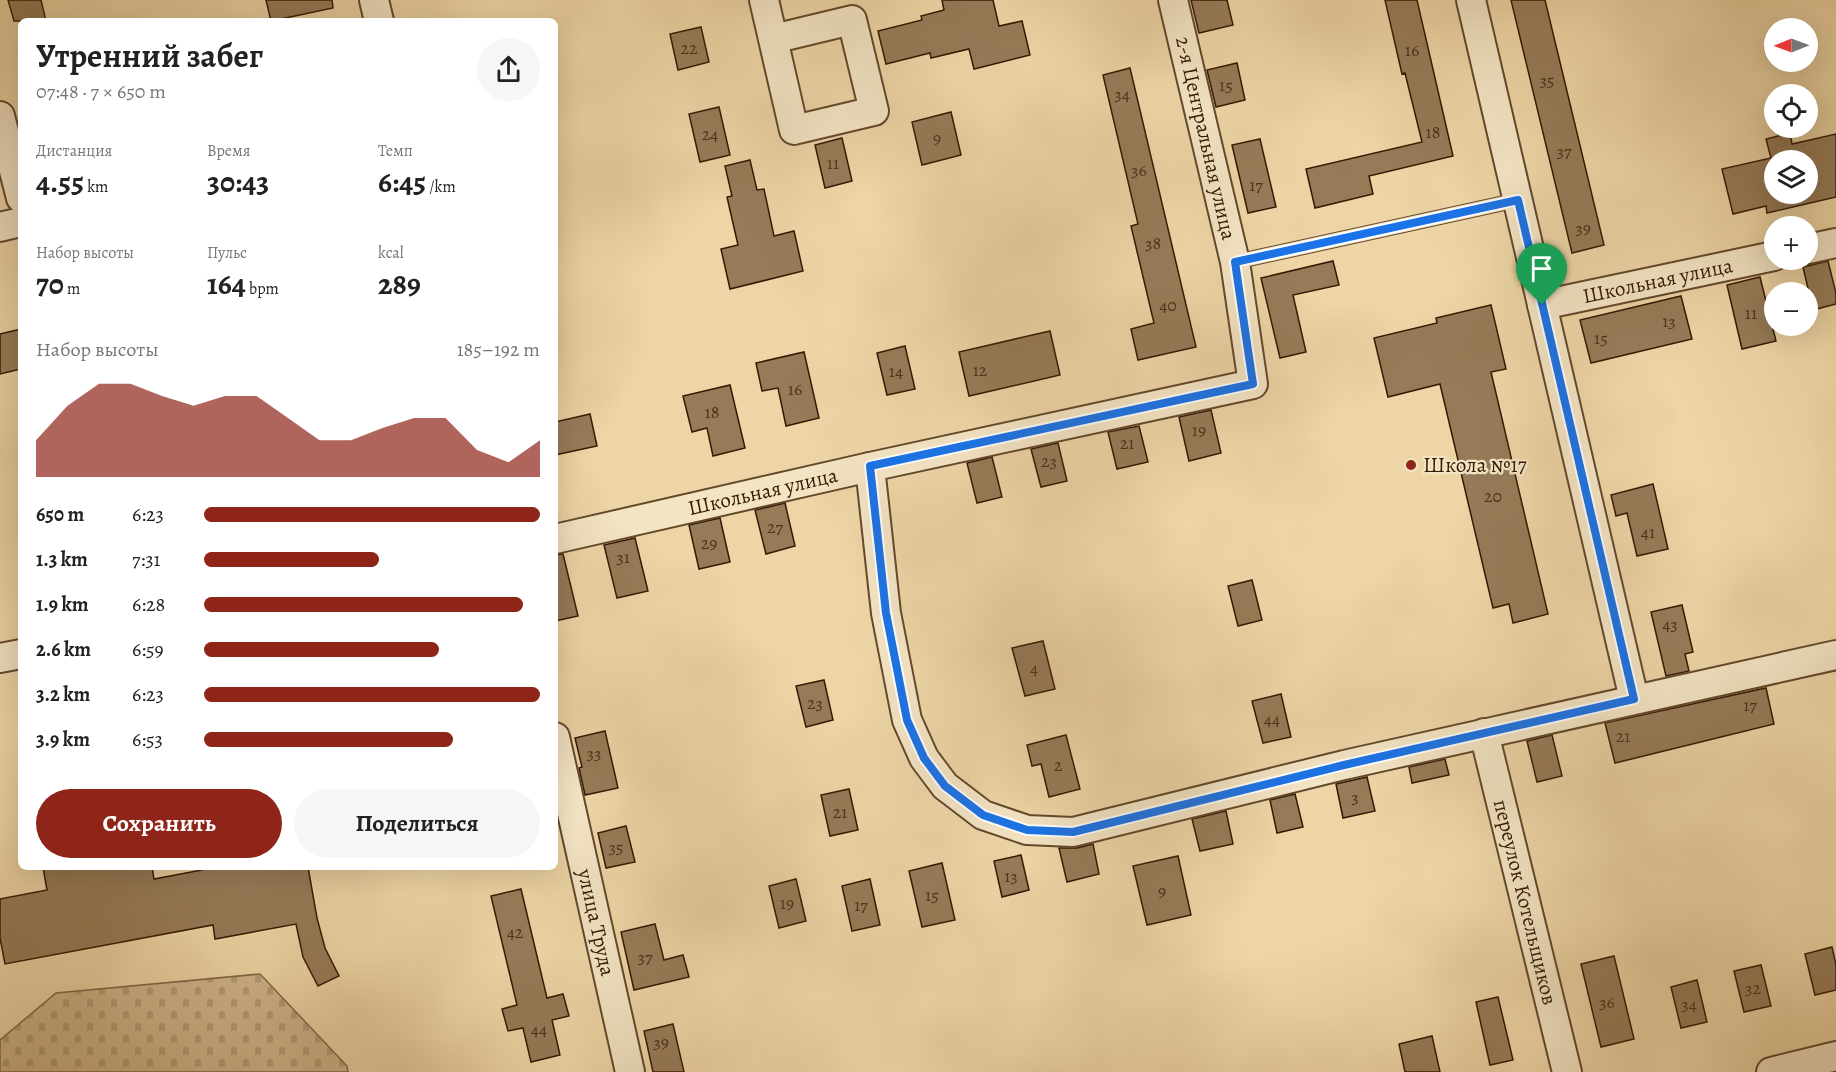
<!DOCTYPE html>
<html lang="ru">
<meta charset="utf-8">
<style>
:root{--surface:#fff;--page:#f6f6f6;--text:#222;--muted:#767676;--accent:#8f2418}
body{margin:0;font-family:Alegreya,serif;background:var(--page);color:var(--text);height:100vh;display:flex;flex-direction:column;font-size:22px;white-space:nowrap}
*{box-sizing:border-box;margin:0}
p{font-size:20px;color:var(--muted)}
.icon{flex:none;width:33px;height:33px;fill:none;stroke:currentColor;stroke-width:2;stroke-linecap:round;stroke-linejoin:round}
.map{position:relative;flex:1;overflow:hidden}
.sheet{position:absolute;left:18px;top:18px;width:540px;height:852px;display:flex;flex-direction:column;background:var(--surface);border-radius:9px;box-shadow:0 6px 24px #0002}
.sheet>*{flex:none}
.needle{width:39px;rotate:269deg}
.tools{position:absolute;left:1764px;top:18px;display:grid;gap:12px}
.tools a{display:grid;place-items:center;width:54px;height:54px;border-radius:50%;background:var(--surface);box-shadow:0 6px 24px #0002;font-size:30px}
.pin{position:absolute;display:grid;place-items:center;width:51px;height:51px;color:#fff;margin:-62px -26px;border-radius:50% 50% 50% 0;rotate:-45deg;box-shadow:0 0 6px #0007}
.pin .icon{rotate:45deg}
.round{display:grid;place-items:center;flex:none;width:63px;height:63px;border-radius:32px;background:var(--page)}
.overview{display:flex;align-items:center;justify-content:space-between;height:102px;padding:0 18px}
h1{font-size:33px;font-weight:700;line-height:45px}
.figures{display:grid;grid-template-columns:repeat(3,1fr);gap:9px;height:102px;padding:6px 18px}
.figures div{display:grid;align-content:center}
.figures b{font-size:30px;font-weight:700}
.figures small{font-size:16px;font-weight:400}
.figures p{font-size:16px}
.chart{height:168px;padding:12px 18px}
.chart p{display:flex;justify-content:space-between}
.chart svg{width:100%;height:108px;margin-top:6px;fill:var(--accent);opacity:.7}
.action{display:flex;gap:12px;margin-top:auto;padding:12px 18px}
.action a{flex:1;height:69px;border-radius:36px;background:var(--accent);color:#fff;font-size:24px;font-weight:700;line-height:69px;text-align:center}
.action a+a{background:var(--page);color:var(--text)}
ul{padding:0 18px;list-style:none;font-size:20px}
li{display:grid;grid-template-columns:96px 72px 1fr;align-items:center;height:45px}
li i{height:15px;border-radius:8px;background:var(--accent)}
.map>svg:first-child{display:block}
.cemetery{fill:url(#cemetery-stones);stroke:#826747;stroke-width:1.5}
.building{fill:#957b58;stroke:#351904;stroke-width:1.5;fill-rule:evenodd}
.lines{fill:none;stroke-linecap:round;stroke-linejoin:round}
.lane-casing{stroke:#63482c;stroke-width:16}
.street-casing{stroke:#63482c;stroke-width:32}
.lane{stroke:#f3e4c4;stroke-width:14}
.street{stroke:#f3e4c4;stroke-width:28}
.route-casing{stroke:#fff;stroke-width:12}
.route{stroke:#1a73e8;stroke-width:8}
.poi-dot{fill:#8f2418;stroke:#f3e4c4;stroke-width:2}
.labels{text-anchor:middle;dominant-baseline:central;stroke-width:4.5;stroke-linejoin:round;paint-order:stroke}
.number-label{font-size:18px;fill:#4d3219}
.street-label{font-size:21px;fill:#351904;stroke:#f3e4c4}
.poi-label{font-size:21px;fill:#351904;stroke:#f3e4c4;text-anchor:start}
</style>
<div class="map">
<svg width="1836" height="1072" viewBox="0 0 1836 1072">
<defs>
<pattern id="cemetery-stones" width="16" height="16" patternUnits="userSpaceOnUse" patternTransform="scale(1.5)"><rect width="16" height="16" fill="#ceb58a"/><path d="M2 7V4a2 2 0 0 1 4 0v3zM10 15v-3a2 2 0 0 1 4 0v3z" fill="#b29b75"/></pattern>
</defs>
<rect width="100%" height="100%" fill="#edd5a5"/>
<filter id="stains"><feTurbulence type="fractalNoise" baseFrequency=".00333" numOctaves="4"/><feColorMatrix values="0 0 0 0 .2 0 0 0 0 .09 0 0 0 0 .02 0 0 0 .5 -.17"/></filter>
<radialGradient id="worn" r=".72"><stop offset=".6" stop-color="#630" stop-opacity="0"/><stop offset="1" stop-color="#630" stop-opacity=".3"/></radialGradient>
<path class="cemetery" d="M260,974L347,1066L348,1072H0V1040L56,993Z"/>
<path class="building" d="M8,0H41L46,21H14Z
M266,0H332L333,8L271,21Z
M942,0H993L999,26L1022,21L1030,55L974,69L969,49L931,58L930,53L886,64L878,31L922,20L921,16L944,10Z
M1191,0H1227L1233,25L1199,33Z
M1385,0H1417L1453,156L1369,176L1373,194L1315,208L1306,169L1422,142L1405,73L1402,74Z
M1511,0H1545L1604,245L1572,253Z
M701,27L709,62L678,70L670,34Z
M1237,63L1245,100L1216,107L1207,70Z
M1130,68L1196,347L1138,360L1131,329L1154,323L1131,226L1138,224L1103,75Z
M719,107L730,155L700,162L689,114Z
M951,112L961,155L922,165L912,122Z
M1790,133L1792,144L1836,134V197L1767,213L1766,206L1733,214L1722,169L1771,158L1766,139ZM1774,160H1808V194H1774Z
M842,138L852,181L825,188L815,145Z
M1260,139L1276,207L1248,213L1232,145Z
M750,160L757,190L764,189L774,236L794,231L803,271L730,289L721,249L738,245L727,197L732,196L725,166Z
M1333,261L1339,285L1293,295L1306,352L1280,358L1261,278Z
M1828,261L1836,293V304L1813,310L1803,267Z
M1760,277L1776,341L1742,349L1727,285Z
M1681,296L1692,339L1591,363L1580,320Z
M1491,305L1506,369L1491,372L1548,614L1513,623L1509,604L1493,608L1440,384L1388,397L1374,338L1437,323L1436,318Z
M21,329V369L0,374V334Z
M1050,331L1060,375L969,396L959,352Z
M905,346L915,389L887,395L877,353Z
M804,352L819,418L786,426L778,388L762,391L756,363Z
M730,385L745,448L713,456L707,428L692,432L683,396Z
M1211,410L1221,453L1189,461L1179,417Z
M590,414L597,446L555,455V422Z
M1139,426L1148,462L1117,469L1108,432Z
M1058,443L1067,481L1041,487L1031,449Z
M992,457L1002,497L977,503L967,463Z
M1653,484L1668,549L1637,556L1627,513L1616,516L1611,495Z
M785,503L795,546L766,554L755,510Z
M720,518L730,562L699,569L689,525Z
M635,538L648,591L617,598L604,545Z
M563,554L578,616L555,621V555Z
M1252,580L1262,620L1238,626L1228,586Z
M1682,605L1693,652L1685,654L1689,671L1666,676L1651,612Z
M1043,641L1055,689L1025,696L1012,648Z
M824,680L833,720L806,727L796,686Z
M1766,688L1774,724L1615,763L1605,723Z
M1281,694L1291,737L1263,743L1252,701Z
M605,731L618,788L585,795L579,768L582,767L575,738Z
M1066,735L1080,789L1049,797L1041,764L1032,766L1027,745Z
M1552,735L1562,776L1537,782L1527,741Z
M1445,759L1449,775L1412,783L1409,767Z
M1367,777L1375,811L1343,818L1336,784Z
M849,789L858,830L830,836L821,795Z
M1295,794L1303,827L1277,833L1270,800Z
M1226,811L1233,844L1200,851L1192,819Z
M626,826L635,862L606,868L598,833Z
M1093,844L1099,874L1067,882L1059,848H1077Z
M1021,855L1029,890L1002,897L994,861Z
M1178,856L1191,915L1147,925L1133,866Z
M942,863L955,920L922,927L909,871Z
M43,867H152L154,879L202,870V867H308L317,918L325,948L339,976L318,986L303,957L296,924L215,939L213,925L5,964L0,938V899L47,890Z
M796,879L806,921L779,928L769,886Z
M870,879L880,925L852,931L842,886Z
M521,889L547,998L563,994L569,1016L552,1020L560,1055L531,1062L523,1028L508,1031L502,1009L517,1005L491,896Z
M655,924L664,960L683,955L689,977L634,990L621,932Z
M1832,947L1836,965V990L1815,995L1805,954Z
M1614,956L1634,1039L1601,1047L1581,964Z
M1761,965L1771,1006L1744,1012L1734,971Z
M1697,980L1707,1022L1681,1028L1671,987Z
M1498,997L1513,1060L1490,1065L1476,1002Z
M673,1024L684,1072H653L644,1031Z
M1432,1036L1440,1072H1405L1399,1044Z"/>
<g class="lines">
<defs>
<path id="lane" d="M1235,262L1518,200"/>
<g id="street">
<path d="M374,0L379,21"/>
<path d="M764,0L794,130L874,111L852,20L773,39"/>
<path d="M1471,0L1634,699"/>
<path d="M0,116L21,198"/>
<path d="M0,227L21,222"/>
<path d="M1808,249L1836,243"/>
<path id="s1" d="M1542,305L1774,256"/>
<path d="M870,467L886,613L907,720L924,758L945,786L983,815L1027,830L1073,832L1344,765L1836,655"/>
<path id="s2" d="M555,539L870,467L1253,384L1235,262L1173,0"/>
<path d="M0,658L21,654"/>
<path id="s3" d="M1484,733L1567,1072"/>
<path id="s4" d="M555,737L630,1072"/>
<path d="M1771,1072L1836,1056"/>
</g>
</defs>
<use href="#lane" class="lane-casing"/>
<use href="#street" class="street-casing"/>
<use href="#lane" class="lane"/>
<use href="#street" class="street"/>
</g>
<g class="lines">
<defs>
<path id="route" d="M1518,200L1634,699L1344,765L1073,832L1027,830L983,815L945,786L924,758L907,720L886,613L870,466L1253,384L1235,262Z"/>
</defs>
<use href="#route" class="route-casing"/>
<use href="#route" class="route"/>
</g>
<circle class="poi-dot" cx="1411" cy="465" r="6"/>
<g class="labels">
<g class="number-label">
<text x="689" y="48">22</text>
<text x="1412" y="50">16</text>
<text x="1547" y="80">35</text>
<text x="1226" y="85">15</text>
<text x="1122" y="94">34</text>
<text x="1433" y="132">18</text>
<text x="710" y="134">24</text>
<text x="937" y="138">9</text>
<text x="1564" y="151">37</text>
<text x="833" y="163">11</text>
<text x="1139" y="170">36</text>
<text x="1256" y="185">17</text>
<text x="1583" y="228">39</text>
<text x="1153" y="243">38</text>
<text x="1168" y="305">40</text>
<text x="1751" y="313">11</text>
<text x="1669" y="321">13</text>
<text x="1601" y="338">15</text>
<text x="980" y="370">12</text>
<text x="896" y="371">14</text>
<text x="795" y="389">16</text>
<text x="712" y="412">18</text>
<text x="1199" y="430">19</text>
<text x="1127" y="443">21</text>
<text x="1049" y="461">23</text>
<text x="1493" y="496">20</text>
<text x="775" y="527">27</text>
<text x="1648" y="532">41</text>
<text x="709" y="543">29</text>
<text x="623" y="557">31</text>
<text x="1670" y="624">43</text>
<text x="1034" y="668">4</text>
<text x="815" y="703">23</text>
<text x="1750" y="705">17</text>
<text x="1272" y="719">44</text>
<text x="1623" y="736">21</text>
<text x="594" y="753">33</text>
<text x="1058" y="765">2</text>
<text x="1355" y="797">3</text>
<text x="840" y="812">21</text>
<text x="616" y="847">35</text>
<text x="1011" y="876">13</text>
<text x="1162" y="891">9</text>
<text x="932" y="895">15</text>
<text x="787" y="903">19</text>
<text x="861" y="905">17</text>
<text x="515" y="932">42</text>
<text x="645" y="957">37</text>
<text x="1753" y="988">32</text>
<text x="1607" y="1002">36</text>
<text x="1689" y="1004">34</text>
<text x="539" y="1029">44</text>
<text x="661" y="1042">39</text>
</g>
<g class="street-label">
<text transform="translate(1206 138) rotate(77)">2-я Центральная улица</text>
<text stroke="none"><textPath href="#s1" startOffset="118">Школьная улица</textPath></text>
<text stroke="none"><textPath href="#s2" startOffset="213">Школьная улица</textPath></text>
<text stroke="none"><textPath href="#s3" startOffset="174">переулок Котельщиков</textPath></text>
<text stroke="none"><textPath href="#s4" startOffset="190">улица Труда</textPath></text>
</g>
<g class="poi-label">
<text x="1423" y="465">Школа №17</text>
</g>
</g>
<rect width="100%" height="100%" filter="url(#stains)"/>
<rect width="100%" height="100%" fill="url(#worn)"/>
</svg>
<div class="tools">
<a><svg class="needle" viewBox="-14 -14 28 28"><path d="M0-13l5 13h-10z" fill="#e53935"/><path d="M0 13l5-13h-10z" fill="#767676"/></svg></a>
<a><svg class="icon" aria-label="locate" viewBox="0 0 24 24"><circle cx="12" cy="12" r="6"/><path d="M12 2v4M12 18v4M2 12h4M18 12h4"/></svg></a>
<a><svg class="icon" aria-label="layers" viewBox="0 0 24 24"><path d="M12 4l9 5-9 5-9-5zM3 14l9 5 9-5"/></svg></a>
<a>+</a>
<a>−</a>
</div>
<div class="pin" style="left:1542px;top:305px;background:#1e9e55"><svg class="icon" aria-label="arrive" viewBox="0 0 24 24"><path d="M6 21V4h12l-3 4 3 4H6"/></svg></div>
<section class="sheet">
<div class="overview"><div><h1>Утренний забег</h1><p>07:48 · 7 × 650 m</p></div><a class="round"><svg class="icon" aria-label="share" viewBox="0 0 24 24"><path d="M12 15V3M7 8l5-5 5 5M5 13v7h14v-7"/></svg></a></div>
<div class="figures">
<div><p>Дистанция</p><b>4.55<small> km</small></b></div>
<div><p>Время</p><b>30:43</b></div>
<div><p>Темп</p><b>6:45<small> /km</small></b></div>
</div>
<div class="figures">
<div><p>Набор высоты</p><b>70<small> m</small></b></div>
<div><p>Пульс</p><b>164<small> bpm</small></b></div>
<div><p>kcal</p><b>289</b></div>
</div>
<div class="chart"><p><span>Набор высоты</span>185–192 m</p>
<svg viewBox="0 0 160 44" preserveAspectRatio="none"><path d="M0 44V29L10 15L20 6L30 6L40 11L50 15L60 11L70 11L80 20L90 29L100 29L110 24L120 20L130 20L140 33L150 38L160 29V44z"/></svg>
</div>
<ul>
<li><b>650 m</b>6:23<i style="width:100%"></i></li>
<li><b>1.3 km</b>7:31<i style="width:52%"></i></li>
<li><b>1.9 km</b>6:28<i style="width:95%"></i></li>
<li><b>2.6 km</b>6:59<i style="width:70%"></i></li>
<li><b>3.2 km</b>6:23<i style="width:100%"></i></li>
<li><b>3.9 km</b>6:53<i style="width:74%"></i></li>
</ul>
<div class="action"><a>Сохранить</a><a>Поделиться</a></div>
</section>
</div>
